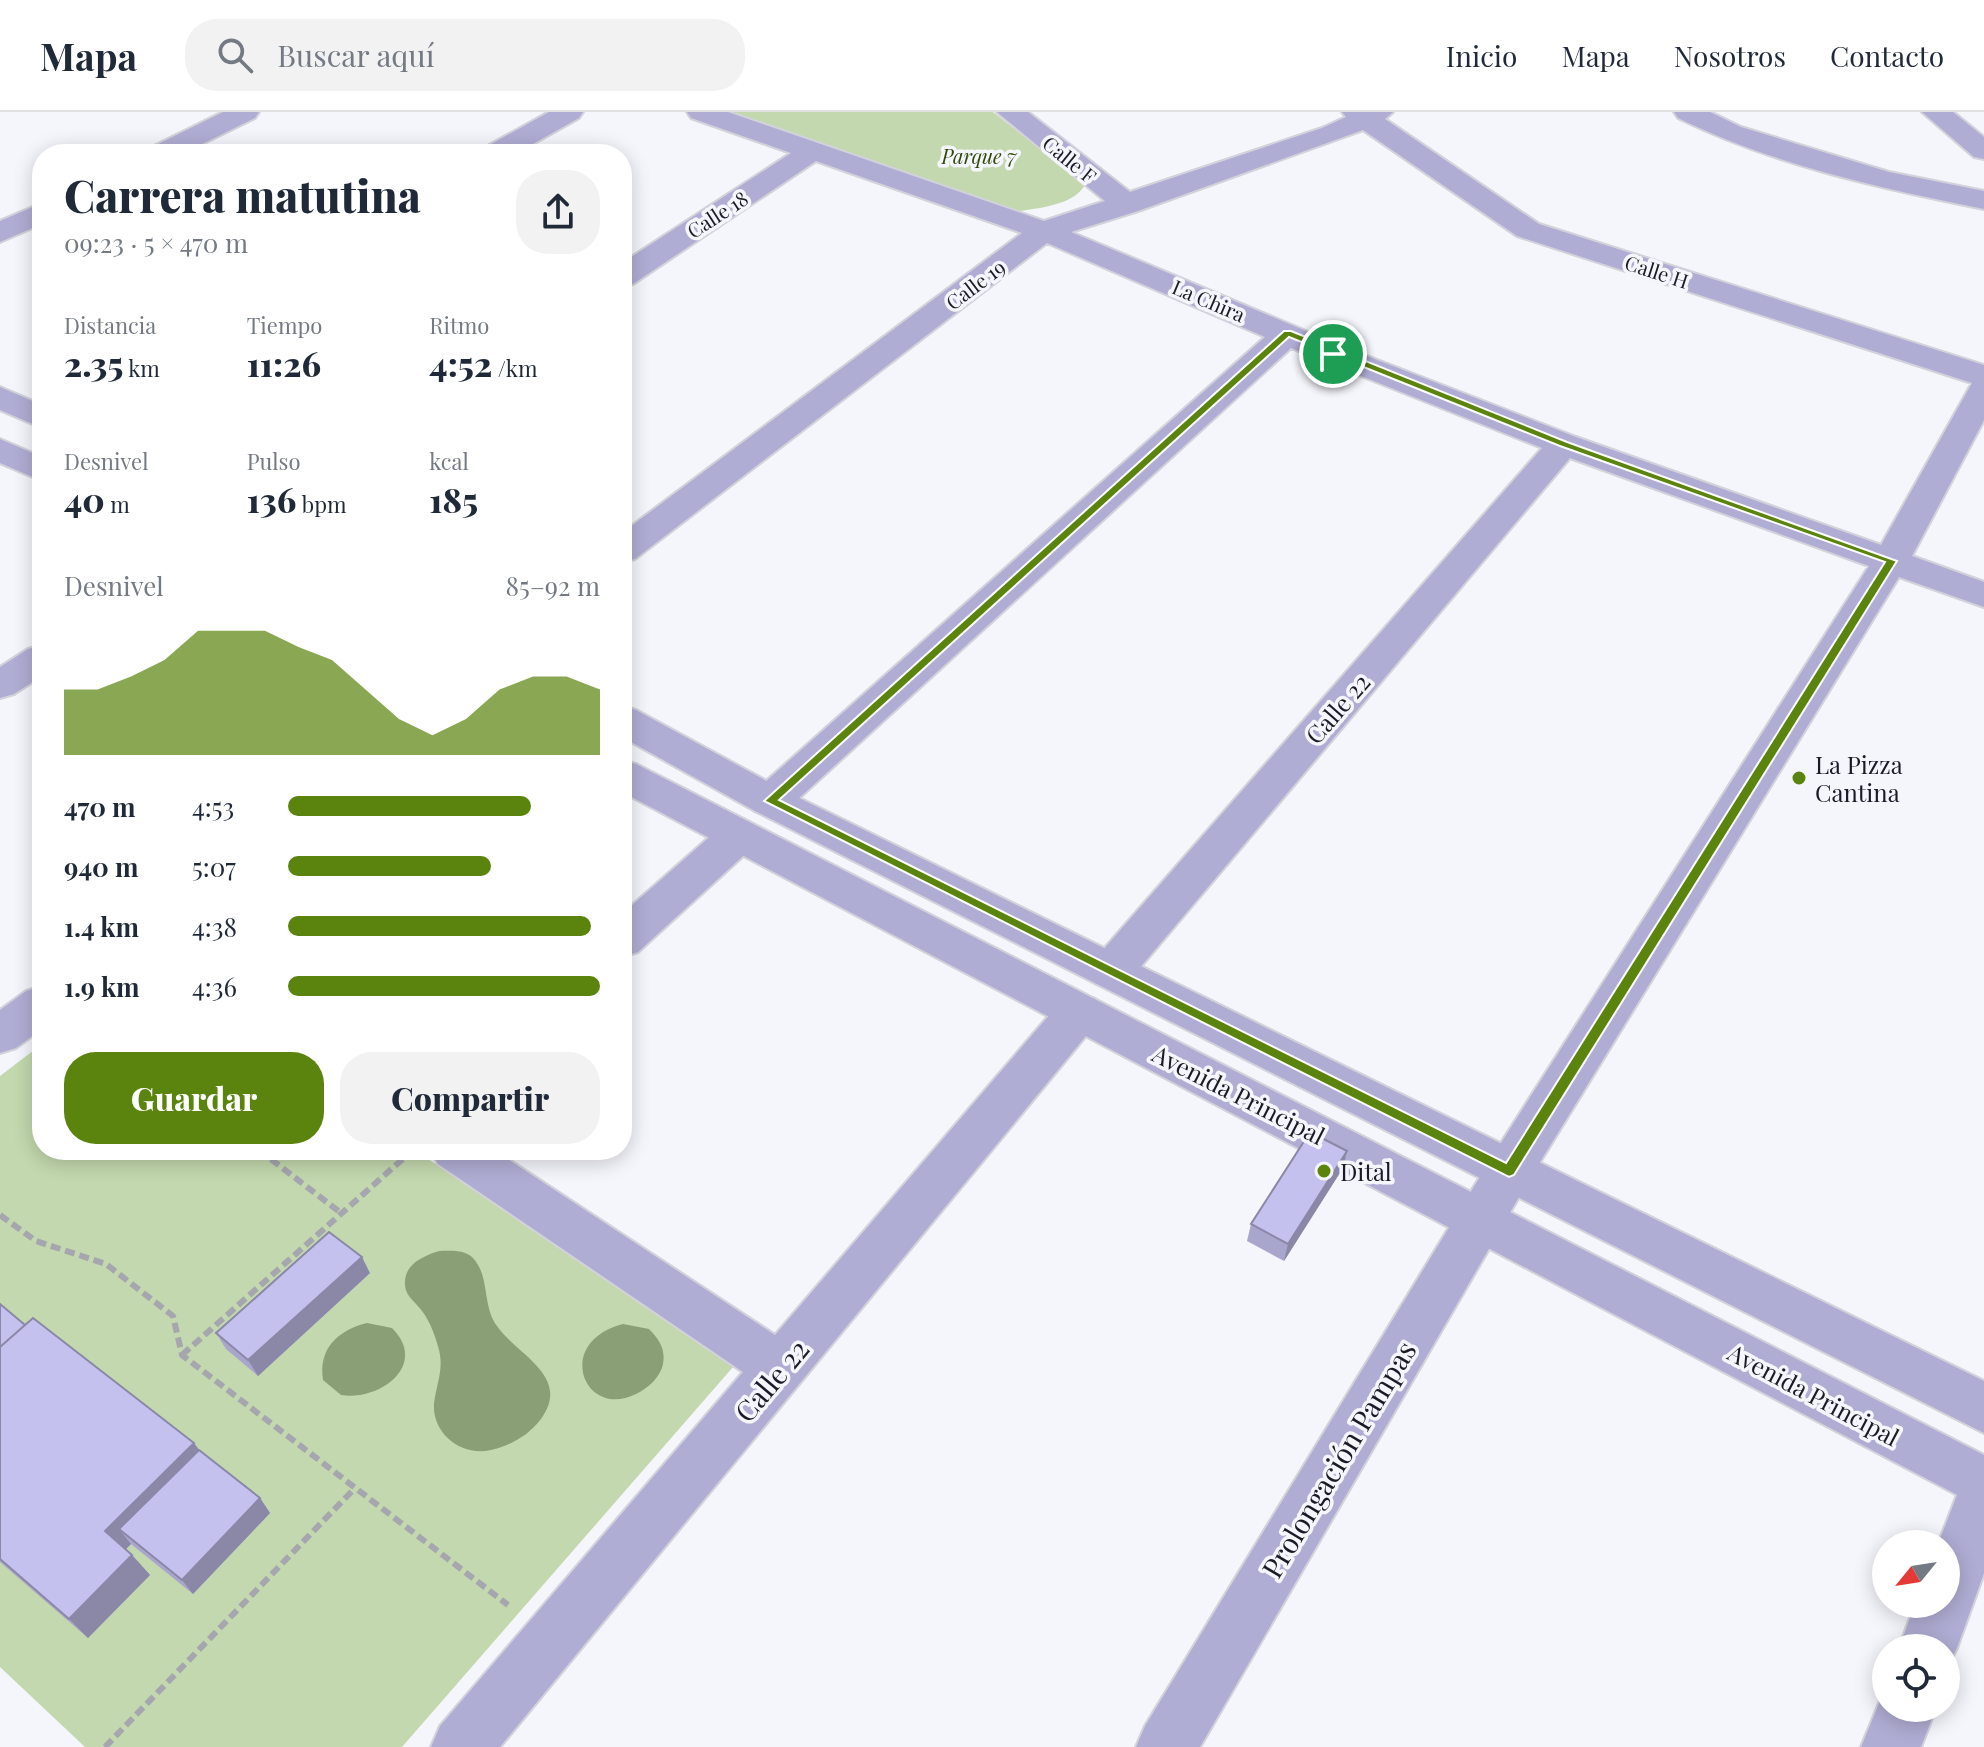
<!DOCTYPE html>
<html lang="es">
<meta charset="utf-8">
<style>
:root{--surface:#fff;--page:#f2f2f3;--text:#1f2937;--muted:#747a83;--line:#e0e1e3;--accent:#5a840d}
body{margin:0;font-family:"Playfair Display",serif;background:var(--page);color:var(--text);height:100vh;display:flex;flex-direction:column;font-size:30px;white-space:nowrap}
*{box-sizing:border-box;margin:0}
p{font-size:26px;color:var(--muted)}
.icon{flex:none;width:44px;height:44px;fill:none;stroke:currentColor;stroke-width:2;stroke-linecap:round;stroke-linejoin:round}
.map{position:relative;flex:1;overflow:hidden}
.side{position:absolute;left:32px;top:32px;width:600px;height:1016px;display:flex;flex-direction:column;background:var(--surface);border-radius:32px;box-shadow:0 4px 20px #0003}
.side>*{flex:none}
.needle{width:52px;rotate:240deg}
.fabs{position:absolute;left:1872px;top:1418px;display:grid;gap:16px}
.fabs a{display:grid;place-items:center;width:88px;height:88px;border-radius:50%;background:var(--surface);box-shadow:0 4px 20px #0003;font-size:40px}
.pin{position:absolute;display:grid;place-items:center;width:68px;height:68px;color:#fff;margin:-34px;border:4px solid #fff;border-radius:50%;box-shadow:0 2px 8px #0007}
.round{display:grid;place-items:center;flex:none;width:84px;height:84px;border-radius:32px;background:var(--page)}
.headline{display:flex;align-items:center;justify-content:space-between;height:136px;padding:0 32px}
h1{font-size:44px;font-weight:800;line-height:60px}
.figures{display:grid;grid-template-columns:repeat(3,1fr);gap:12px;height:136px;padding:8px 32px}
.figures div{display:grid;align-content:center}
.figures b{font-size:34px;font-weight:800}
.figures small{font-size:22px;font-weight:400}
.figures p{font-size:22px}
.chart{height:224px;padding:16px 32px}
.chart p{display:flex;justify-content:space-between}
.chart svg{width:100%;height:144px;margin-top:8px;fill:var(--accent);opacity:.7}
.action{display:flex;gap:16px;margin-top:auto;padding:16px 32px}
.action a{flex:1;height:92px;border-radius:32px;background:var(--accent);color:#fff;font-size:32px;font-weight:800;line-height:92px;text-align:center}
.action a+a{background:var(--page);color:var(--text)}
ul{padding:0 32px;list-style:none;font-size:26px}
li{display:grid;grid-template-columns:128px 96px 1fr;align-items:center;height:60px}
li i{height:20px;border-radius:10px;background:var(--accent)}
header{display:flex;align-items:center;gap:48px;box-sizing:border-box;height:112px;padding:0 40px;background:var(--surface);border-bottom:2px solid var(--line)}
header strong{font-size:38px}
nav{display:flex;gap:44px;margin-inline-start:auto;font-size:28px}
.search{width:560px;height:72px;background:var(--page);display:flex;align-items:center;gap:20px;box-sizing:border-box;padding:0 28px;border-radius:32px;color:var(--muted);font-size:30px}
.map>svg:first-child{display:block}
.green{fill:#c3d8ae}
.water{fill:#8b9f76}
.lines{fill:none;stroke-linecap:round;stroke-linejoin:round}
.minor-casing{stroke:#d2d2da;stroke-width:4}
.tertiary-casing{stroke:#d2d2da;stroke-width:4}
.path{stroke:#a6a6af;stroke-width:6;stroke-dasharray:10 5;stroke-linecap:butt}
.minor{fill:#b0add4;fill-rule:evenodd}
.tertiary{fill:#b0add4;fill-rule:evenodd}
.wall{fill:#a9a6cd}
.shaded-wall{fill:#8a87a7}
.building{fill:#c5c1ee;stroke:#8a87a7;stroke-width:2}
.route{fill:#5a840d;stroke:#fff;stroke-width:2;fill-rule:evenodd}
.poi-dot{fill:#5a840d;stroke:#f5f5fc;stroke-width:3}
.labels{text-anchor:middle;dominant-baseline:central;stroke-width:7;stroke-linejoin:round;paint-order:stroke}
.far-park-label{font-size:20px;font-style:italic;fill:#314908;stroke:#f5f5fc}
.far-street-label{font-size:20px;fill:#1b1a27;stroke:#f5f5fc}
.street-label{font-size:24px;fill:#1b1a27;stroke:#f5f5fc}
.poi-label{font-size:24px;fill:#1b1a27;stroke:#f5f5fc;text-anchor:start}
.near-street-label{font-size:28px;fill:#1b1a27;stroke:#f5f5fc}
</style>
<header>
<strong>Mapa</strong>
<div class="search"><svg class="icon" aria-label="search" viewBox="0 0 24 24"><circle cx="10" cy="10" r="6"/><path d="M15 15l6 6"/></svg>Buscar aquí</div>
<nav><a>Inicio</a><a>Mapa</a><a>Nosotros</a><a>Contacto</a></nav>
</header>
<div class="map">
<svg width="1984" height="1635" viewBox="0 0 1984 1635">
<rect width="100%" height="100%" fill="#f5f5fc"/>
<path class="green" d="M724,0H993L1085,73C1073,94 1037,96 1014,100Z
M42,932V1038H415L733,1255L402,1635H85L0,1555V964Z"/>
<path class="water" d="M439,1139C450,1139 464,1137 473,1146C490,1164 482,1194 497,1214C517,1243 572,1264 541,1307C528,1324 511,1333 491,1338C462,1345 432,1322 434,1292C436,1273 444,1258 439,1238C436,1226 430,1209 422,1199C414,1188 404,1184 405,1169C406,1151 424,1144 439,1139Z
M367,1211L392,1216C429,1253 380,1289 341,1283L323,1268C318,1237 338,1218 367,1211Z
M623,1212L649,1217C660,1228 667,1239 662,1256C657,1268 648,1276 636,1282C584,1308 553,1230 623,1212Z"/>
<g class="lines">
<defs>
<path id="minor" d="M223,0H259L255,6L182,42H146L150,36Z
M549,0H583L579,6L515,42H480L484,36Z
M687,0H728L1044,109L1105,89L997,0H1028L1130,80L1322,16L1346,5L1342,0H1393L1385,7L1539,112L1984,253V308L1912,444L1984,470V495L1899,465L1526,1073L1200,1635H1136L1145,1614L1492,1045L1869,454L1570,346L1127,871L1111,876L1095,871L1089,859L1095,847L1542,336L1291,236L785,699L770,704L755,699L749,689L755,679L1265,225L1047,131L635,447L622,450V421L1022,121L816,49L633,172L622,174V151L791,41L691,6ZM1363,18L1517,124L1972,271L1881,433L1576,325L1344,235L1071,120L1138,99Z
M1674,0H1710L1741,15L1889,60L1984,79V97C1880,76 1774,53 1678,6Z
M42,91V112L0,130V109Z
M42,533V564L14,582L0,586V555L28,537Z
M738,709L753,713L759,724L753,735L638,840L622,845V802L723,713Z
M42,874V917L16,936L0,941V898L26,879Z
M1079,882L1095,887L1102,900L1095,913L500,1635H431L440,1614L743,1260L438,1052L431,1038H494L775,1223L1063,887Z
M1984,1358V1461L1957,1536L1946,1558V1536H1899L1915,1492H1946V1432H1938L1964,1365Z
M1886,1574V1596H1936L1921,1635H1861Z"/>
<path id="tertiary" d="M1922,0H1953L1984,25V47L1974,45Z
M0,275L42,293V316L0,298Z
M0,327L42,345V369L0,351Z
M622,594L636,598L785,679L1984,1269V1321L755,699L622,625Z
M622,648L636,652L1984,1343V1397L622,680Z"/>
</defs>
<use href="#minor" class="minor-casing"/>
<use href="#tertiary" class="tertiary-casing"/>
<path class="path" d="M259,1038L341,1101
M0,1103L36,1129L106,1152L173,1204L182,1243L508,1493
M182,1243L405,1045
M105,1635L355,1376"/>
<use href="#minor" class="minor"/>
<use href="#tertiary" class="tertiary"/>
</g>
<path class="wall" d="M1343,1056L1284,1149L1247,1129L1251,1112Z
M370,1161L258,1264L226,1237L216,1221Z
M0,1192L25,1213L194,1331L199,1338L260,1386L270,1401L193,1482L131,1432L126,1437L132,1443L150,1463L88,1526L0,1450Z"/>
<path class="shaded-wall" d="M1347,1039L1343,1056L1284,1149L1288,1132Z
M362,1145L370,1161L258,1264L248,1248Z
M194,1331L210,1353L119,1417L131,1432L123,1440L105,1419Z
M260,1386L270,1401L193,1482L182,1468Z
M132,1443L150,1463L88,1526L69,1507Z"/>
<path class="building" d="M1310,1020L1347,1039L1288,1132L1251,1112Z
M329,1120L362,1145L248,1248L216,1221Z
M0,1192L25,1213L0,1235Z
M33,1206L194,1331L105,1419L132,1443L69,1507L0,1447V1235Z
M199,1338L260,1386L182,1468L119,1417Z"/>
<path class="route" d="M1284,219H1291L1567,330L1897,449L1514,1063L1509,1065L764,689ZM1289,225L1560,334L1885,450L1506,1051L779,688Z"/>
<g class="poi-dot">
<circle cx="1799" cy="666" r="8"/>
<circle cx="1324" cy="1059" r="8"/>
</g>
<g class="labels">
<g class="far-park-label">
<text x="979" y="43">Parque 7</text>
</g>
<g class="far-street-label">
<text transform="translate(1070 47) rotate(39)">Calle F</text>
<text transform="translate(717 102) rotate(-33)">Calle 18</text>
<text transform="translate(1657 159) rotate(18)">Calle H</text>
<text transform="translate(975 172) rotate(-37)">Calle 19</text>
<text transform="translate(1209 188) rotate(23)">La Chira</text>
</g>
<g class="street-label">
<text transform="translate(1337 596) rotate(-49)">Calle 22</text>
<text transform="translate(1239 982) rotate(27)">Avenida Principal</text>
<text transform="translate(1814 1282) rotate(28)">Avenida Principal</text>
</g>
<g class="poi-label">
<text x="1815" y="652">La Pizza<tspan x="1815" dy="28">Cantina</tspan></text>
<text x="1340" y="1059">Dital</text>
</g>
<g class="near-street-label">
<text transform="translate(771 1268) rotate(-50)">Calle 22</text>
<text transform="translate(1338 1347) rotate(-59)">Prolongación Pampas</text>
</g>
</g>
</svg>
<div class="fabs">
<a><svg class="needle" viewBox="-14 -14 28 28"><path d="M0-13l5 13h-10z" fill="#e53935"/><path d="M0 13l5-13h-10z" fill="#747a83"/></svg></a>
<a><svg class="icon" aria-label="locate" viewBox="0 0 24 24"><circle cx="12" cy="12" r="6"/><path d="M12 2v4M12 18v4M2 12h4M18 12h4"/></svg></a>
</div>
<div class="pin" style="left:1333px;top:242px;background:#1e9e55"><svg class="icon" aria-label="arrive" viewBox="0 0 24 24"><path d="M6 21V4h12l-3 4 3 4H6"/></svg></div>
<section class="side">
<div class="headline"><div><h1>Carrera matutina</h1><p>09:23 · 5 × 470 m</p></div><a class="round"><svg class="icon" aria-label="share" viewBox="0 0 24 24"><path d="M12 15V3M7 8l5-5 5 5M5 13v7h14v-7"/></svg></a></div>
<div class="figures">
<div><p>Distancia</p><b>2.35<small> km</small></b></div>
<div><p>Tiempo</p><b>11:26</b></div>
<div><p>Ritmo</p><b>4:52<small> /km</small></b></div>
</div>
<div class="figures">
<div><p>Desnivel</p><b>40<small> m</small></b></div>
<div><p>Pulso</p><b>136<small> bpm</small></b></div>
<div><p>kcal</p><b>185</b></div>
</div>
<div class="chart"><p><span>Desnivel</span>85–92 m</p>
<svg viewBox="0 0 160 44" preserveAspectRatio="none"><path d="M0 44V24L10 24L20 20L30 15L40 6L50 6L60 6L70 11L80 15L90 24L100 33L110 38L120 33L130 24L140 20L150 20L160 24V44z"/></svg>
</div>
<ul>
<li><b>470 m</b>4:53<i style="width:78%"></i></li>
<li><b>940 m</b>5:07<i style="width:65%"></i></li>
<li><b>1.4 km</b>4:38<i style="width:97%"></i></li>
<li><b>1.9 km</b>4:36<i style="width:100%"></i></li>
</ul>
<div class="action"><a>Guardar</a><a>Compartir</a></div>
</section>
</div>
